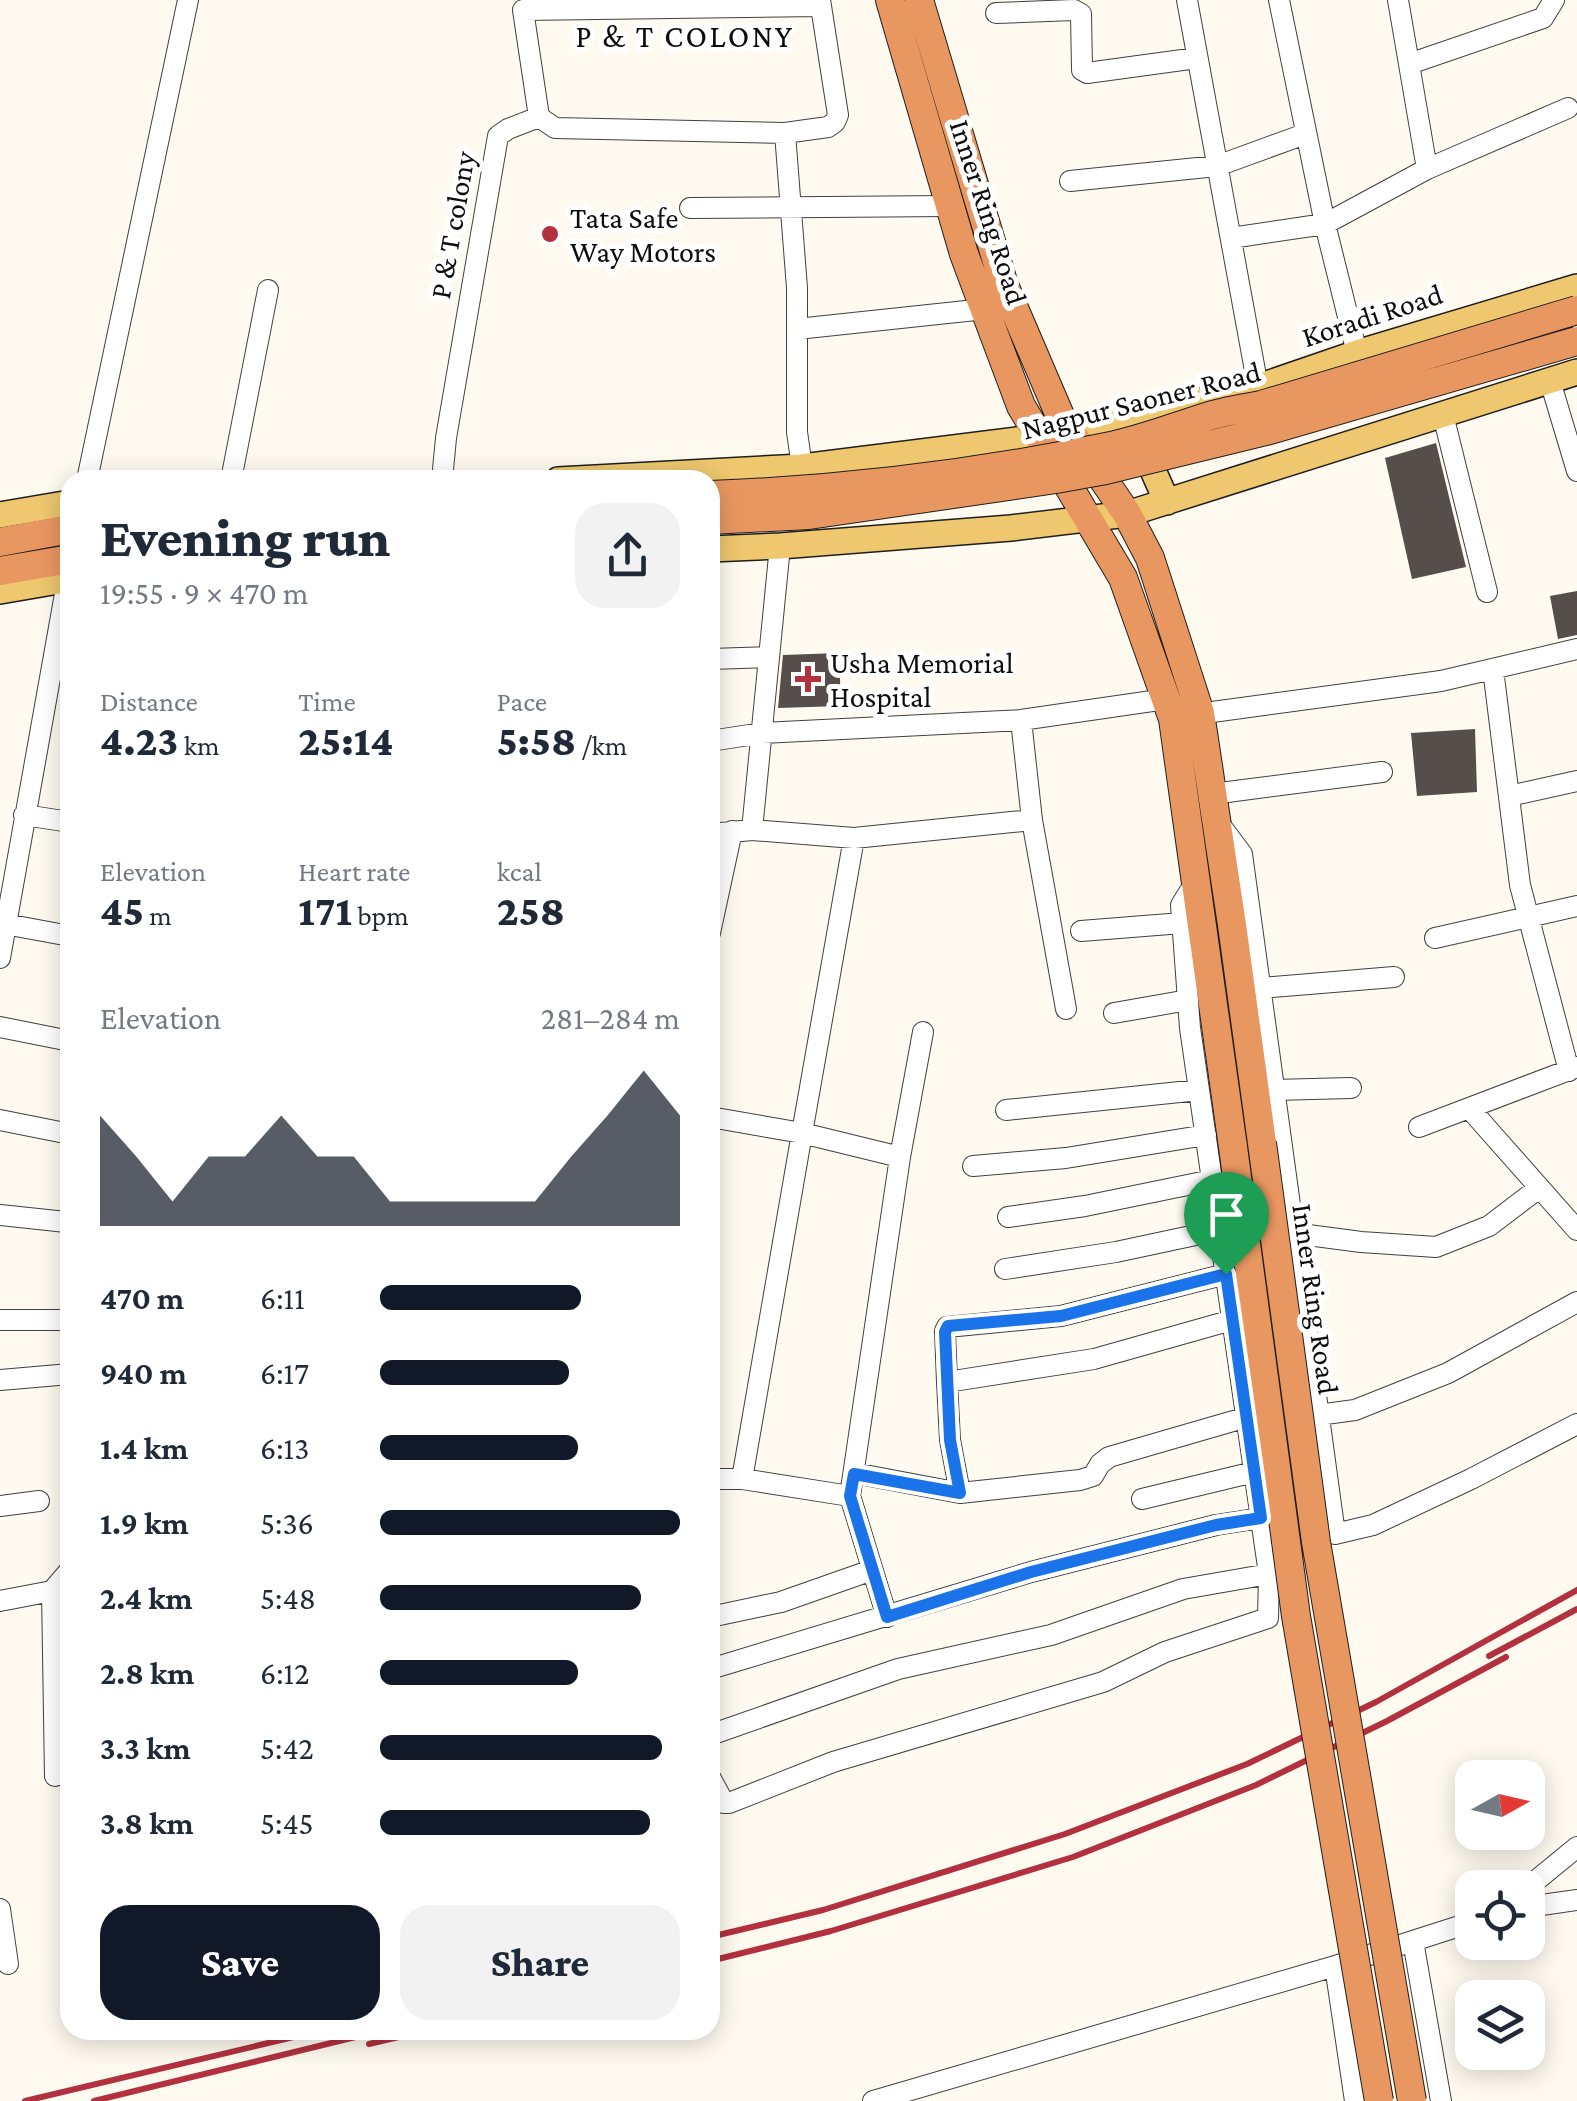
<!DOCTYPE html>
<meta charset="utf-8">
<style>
:root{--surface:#fff;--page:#f2f2f3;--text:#1f2937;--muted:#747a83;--accent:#111827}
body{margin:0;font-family:"Crimson Pro",serif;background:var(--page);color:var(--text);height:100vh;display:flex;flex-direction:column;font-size:38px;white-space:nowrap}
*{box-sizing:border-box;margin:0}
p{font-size:32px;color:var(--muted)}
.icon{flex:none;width:55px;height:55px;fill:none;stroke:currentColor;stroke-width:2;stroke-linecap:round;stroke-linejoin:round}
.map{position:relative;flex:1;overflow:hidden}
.side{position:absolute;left:60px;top:470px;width:660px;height:1570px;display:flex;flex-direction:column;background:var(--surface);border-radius:30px;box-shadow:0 5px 25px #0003}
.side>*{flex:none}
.needle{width:65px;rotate:82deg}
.controls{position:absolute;left:1455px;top:1760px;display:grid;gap:20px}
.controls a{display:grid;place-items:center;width:90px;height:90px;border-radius:20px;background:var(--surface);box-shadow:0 5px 25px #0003;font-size:50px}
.pin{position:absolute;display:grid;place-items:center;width:85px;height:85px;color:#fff;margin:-102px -42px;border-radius:50% 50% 50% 0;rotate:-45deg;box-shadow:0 0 10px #0007}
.pin .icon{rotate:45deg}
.round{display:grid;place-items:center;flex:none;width:105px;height:105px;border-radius:30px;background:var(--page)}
.headline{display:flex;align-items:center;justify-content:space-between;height:170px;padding:0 40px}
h1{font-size:55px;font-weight:800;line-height:75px}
.stats{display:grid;grid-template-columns:repeat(3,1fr);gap:15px;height:170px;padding:10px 40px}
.stats div{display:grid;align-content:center}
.stats b{font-size:42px;font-weight:800}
.stats small{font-size:28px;font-weight:400}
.stats p{font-size:28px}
.chart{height:280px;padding:20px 40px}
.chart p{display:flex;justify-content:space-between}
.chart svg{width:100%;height:180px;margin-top:10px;fill:var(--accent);opacity:.7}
.button{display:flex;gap:20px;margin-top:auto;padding:20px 40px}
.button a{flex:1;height:115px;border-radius:30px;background:var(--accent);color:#fff;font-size:40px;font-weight:800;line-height:115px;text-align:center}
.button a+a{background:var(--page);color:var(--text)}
ul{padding:0 40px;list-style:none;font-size:32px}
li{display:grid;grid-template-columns:160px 120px 1fr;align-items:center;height:75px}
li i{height:25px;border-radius:12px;background:var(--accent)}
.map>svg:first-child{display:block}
.building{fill:#554e4a}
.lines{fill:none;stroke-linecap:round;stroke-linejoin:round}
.minor-casing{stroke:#404040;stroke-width:22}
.major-casing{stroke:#1e1e1e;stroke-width:28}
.highway-casing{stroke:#1e1e1e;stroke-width:30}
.minor{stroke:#fff;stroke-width:20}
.major{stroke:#eec76e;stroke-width:25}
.highway{stroke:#e99761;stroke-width:28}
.rail{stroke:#b3303e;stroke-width:6}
.highway-bridge-casing{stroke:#1e1e1e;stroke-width:30;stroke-linecap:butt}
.highway-bridge{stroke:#e99761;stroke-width:28}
.route-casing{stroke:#fff;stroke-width:20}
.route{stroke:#1a73e8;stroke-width:12}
.poi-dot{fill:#b3303e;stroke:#fff;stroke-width:4}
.labels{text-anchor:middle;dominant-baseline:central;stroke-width:10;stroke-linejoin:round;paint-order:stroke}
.street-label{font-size:30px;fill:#0d0d0d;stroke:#fff}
.poi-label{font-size:30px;fill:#0d0d0d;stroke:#fff;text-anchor:start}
.neighbourhood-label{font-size:32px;letter-spacing:2.5px;fill:#0d0d0d;stroke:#fff}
</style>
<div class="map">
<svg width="1577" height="2101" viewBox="0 0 1577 2101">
<rect width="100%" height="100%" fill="#fefaef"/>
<path class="building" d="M1436,443L1466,567L1412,579L1385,458Z
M1577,591V635L1558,639L1550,596Z
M839,653L841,706L778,708L783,655Z
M1475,729L1477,792L1417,796L1411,733Z"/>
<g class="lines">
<defs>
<path id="minor" d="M1187,0L1258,387
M1279,0L1325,224L1357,353
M1398,0L1409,64
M996,13L1074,10L1081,14L1082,70L1087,73L1197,58
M539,117L555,128L785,133L828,127L835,122L838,115L821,6
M785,133L797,288V432L802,467
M1427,169L1568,108
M1070,181L1217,166L1305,134
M690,208L949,206
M1231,238L1325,224L1427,169L1409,64L1543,18L1554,0
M797,329L985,309
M1550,381L1577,471
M1443,415L1487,592
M87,480L188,0
M231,480L268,290
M442,480L446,438L498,136L508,129L539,117L523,10L821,6L820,0
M710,659L769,657
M1493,669L1520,885L1569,1071
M1190,715L1441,681L1577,649
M1021,720L1032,820L1066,1009
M710,741L762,733L1021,720L1166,699
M1212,794L1382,772
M1509,796L1577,781
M24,815L70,822
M1218,822L1242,854L1335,1534L1373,1525L1471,1479L1577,1424
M752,830L780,546
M710,834L752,830L854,838L1032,820
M0,923L70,936
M1081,931L1182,923
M710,933L732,831
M1435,938L1577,906
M0,958L70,566
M1260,988L1394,977
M1114,1013L1188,1000
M0,1027L70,1041
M1273,1090L1351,1088
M1469,1108L1577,1230
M1006,1110L1199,1090
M710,1117L802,1133L742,1479H710
M0,1120L70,1134
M1419,1127L1577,1067
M900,1157L923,1032
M973,1166L1066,1158L1206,1135
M0,1215L66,1222
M1008,1217L1085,1206L1212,1180
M1293,1233L1361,1242L1436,1247L1489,1226L1539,1188
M1005,1269L1116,1252L1219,1230
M1226,1274L1061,1316L947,1327L945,1331L947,1382L1094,1359L1232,1320
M0,1320H70
M0,1380L70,1374
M947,1382L950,1440L960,1493
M1318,1415L1355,1410L1448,1373L1577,1302
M854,1473L960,1493L1080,1480L1093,1476L1100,1464L1109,1457L1247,1417
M742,1479L850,1496L900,1157L802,1133L854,838
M850,1496L887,1617
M1142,1499L1254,1472
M0,1506L39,1501
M52,1591L55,1776
M0,1601L52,1591L70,1570
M710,1617L781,1602L872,1570
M710,1669L1031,1572L1216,1525L1261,1518
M710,1735L898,1669L1051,1635L1183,1589L1269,1574
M710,1777L724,1803H729L833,1762L1103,1682L1165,1652L1268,1618L1269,1574L1190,1028L1181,905L1196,881
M1527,1888L1577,1847
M1528,1907L1577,1900
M0,1909L8,1964
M1413,1941L1441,2101
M1335,1966L1355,2101
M873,2101L1335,1966L1472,1922"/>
<path id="major" d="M1140,441L1167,502
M558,480L802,467L1041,437L1092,427L1258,387L1357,353L1577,287
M0,515L70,503
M710,549L780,546L1011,528L1127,514L1577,372
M0,591L70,579"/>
<path id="highway" d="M890,0L964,254L1021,406L1123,578L1173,719L1233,1147
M919,0L1004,285L1061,418L1127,514L1150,558L1200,713L1232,925L1262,1143
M0,542L70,529
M0,571L70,559"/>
</defs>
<use href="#minor" class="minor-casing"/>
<use href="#major" class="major-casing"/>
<use href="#highway" class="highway-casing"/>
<use href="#minor" class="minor"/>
<use href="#major" class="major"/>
<use href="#highway" class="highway"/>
<path class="rail" d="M1489,1656L1577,1609
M710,1937L823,1910L1065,1834L1247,1764L1376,1702L1577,1590
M710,1961L831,1931L1073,1857L1256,1785L1387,1721L1506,1657
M369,2044L428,2030
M25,2101L323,2030
M94,2101L384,2030"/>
<defs>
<path id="highway-bridge" d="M710,495C843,490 976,474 1106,447C1141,440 1174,427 1209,416C1226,411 1244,408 1261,405L1577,310
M710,520L809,515L1056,479L1106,470L1266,431L1577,341
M1262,1143L1316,1542L1412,2101
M1233,1147L1296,1616L1379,2101"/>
</defs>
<use href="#highway-bridge" class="highway-bridge-casing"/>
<use href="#highway-bridge" class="highway-bridge"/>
</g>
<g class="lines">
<defs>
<path id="route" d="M1226,1274L1261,1518L1216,1525L1031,1572L887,1617L850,1496L854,1474L960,1493L950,1440L945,1332L948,1326L1061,1316Z"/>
</defs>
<use href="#route" class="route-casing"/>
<use href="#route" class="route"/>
</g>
<g class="poi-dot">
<circle cx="550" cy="234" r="10"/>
<path d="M803 664h10v10h10v10h-10v10h-10v-10h-10v-10h10z"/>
</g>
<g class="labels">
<g class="street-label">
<text transform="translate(989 212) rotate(72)">Inner Ring Road</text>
<text transform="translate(452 225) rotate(-80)">P &amp; T colony</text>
<text transform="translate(1372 315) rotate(-18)">Koradi Road</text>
<text transform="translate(1141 400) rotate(-14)">Nagpur Saoner Road</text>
<text transform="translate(1316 1299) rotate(82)">Inner Ring Road</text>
</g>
<g class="poi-label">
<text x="570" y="217">Tata Safe<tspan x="570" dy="34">Way Motors</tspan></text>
<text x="830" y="662">Usha Memorial<tspan x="830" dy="34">Hospital</tspan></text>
</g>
<g class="neighbourhood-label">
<text x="685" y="36">P &amp; T COLONY</text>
</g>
</g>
</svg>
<div class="controls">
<a><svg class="needle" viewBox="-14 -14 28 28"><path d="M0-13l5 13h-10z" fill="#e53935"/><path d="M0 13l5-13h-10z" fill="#747a83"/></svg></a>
<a><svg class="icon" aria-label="locate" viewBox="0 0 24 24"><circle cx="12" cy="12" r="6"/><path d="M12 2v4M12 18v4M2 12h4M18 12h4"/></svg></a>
<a><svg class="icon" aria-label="layers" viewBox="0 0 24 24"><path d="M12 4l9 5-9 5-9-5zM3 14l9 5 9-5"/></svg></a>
</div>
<div class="pin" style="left:1226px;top:1274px;background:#1e9e55"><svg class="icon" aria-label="arrive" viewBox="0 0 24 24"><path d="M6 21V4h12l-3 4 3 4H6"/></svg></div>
<section class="side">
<div class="headline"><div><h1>Evening run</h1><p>19:55 · 9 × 470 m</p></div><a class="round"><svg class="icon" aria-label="share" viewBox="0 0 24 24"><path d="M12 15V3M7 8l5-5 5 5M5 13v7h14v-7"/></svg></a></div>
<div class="stats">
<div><p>Distance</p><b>4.23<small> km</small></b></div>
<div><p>Time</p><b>25:14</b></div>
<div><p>Pace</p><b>5:58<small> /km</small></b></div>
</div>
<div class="stats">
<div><p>Elevation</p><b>45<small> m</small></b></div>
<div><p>Heart rate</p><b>171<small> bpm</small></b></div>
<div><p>kcal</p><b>258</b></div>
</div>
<div class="chart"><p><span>Elevation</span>281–284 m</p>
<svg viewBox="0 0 160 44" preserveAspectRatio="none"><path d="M0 44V17L10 27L20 38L30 27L40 27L50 17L60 27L70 27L80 38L90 38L100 38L110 38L120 38L130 27L140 17L150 6L160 17V44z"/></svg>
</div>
<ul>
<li><b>470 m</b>6:11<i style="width:67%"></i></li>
<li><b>940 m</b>6:17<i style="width:63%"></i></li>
<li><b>1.4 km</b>6:13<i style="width:66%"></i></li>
<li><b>1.9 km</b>5:36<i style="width:100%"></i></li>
<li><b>2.4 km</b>5:48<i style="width:87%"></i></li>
<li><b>2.8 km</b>6:12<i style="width:66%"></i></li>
<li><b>3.3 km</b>5:42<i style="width:94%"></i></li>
<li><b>3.8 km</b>5:45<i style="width:90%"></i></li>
</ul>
<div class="button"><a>Save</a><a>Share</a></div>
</section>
</div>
